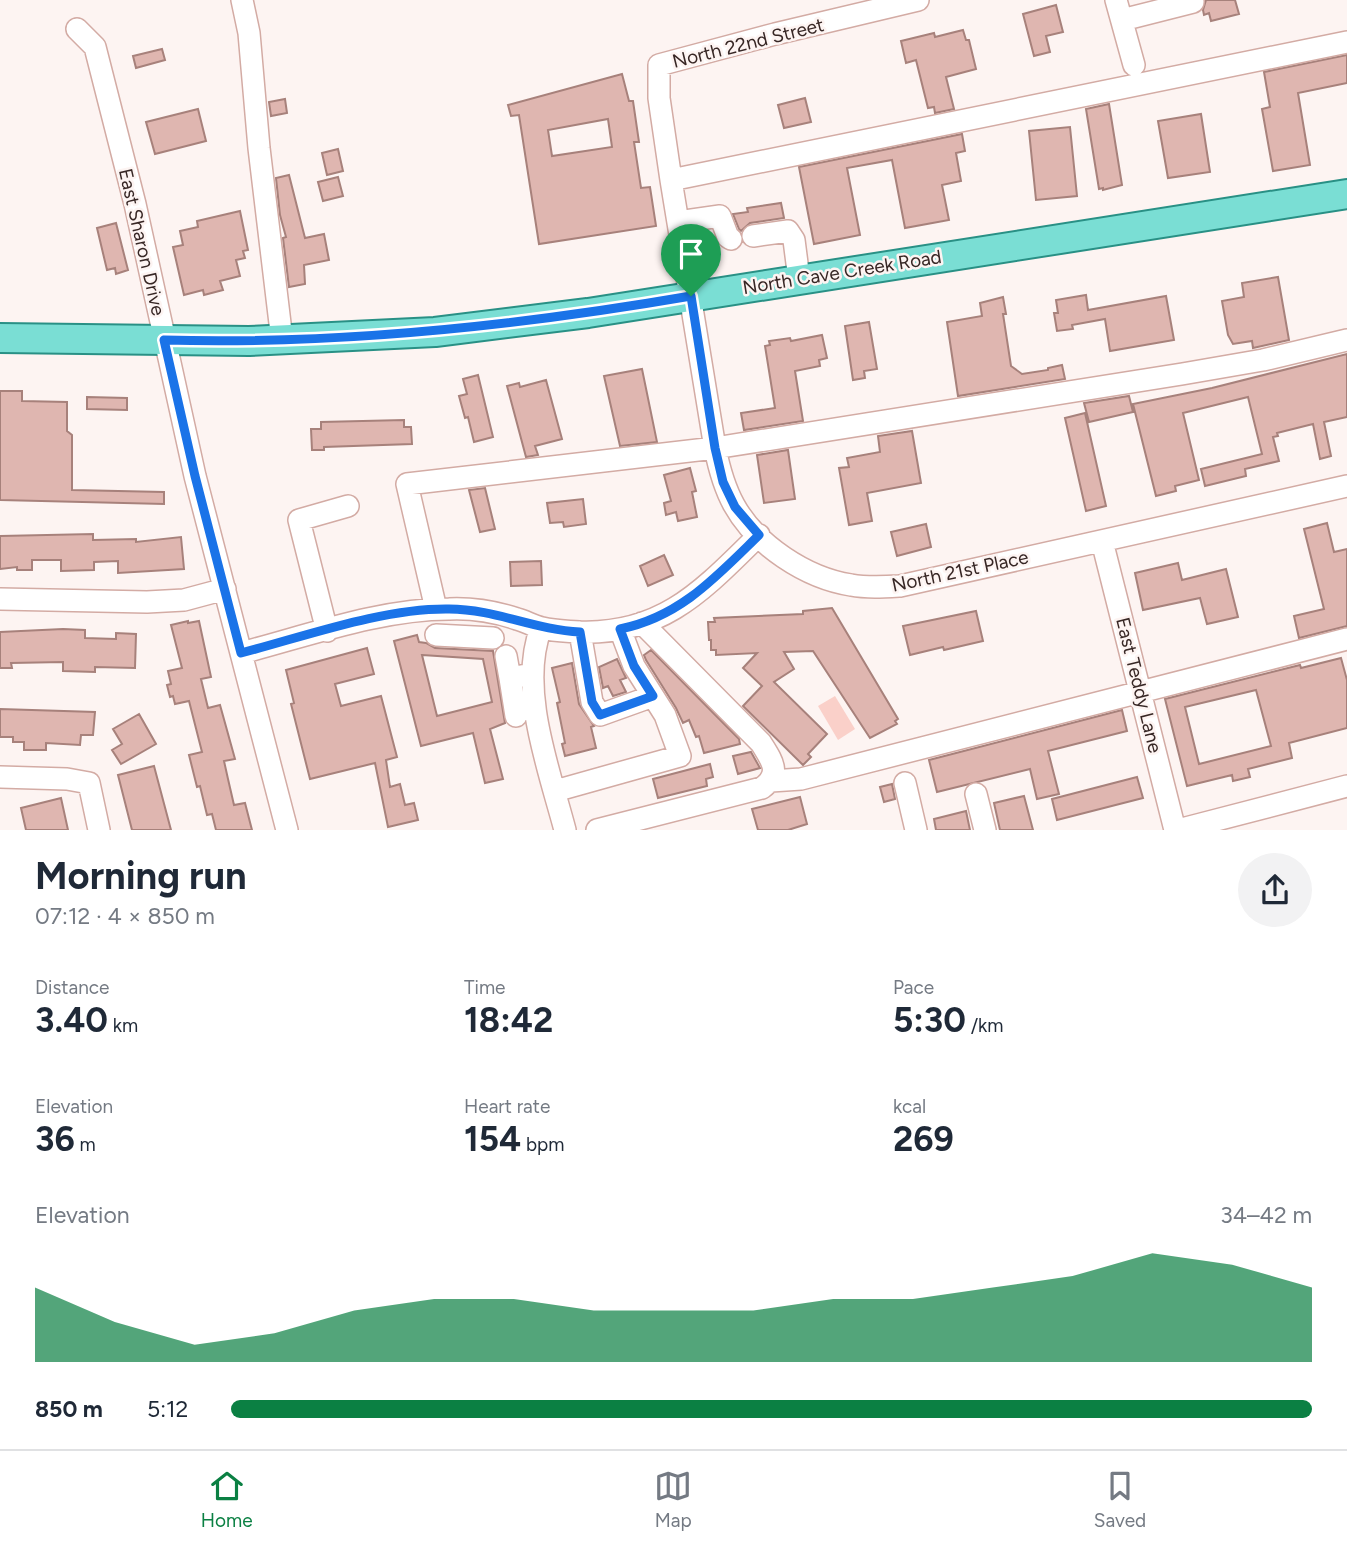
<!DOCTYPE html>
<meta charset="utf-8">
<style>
:root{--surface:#fff;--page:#f2f2f3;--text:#1f2937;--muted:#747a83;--line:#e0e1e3;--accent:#0b8043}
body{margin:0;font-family:Figtree,sans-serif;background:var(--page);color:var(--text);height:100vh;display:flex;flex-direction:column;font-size:26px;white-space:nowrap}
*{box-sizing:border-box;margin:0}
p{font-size:23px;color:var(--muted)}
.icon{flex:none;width:38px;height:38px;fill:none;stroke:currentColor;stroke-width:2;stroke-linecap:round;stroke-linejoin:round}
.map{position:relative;height:830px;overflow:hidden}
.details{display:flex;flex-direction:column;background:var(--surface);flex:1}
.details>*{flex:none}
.pin{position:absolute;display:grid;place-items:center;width:60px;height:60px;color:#fff;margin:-72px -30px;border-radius:50% 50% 50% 0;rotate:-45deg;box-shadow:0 0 7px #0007}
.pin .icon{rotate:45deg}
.round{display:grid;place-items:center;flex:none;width:74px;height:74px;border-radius:37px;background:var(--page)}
.overview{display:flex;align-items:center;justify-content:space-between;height:119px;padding:0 35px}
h1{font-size:38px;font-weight:700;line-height:52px}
.metrics{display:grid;grid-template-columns:repeat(3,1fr);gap:10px;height:119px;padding:7px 35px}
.metrics div{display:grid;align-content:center}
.metrics b{font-size:35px;font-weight:700}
.metrics small{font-size:19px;font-weight:400}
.metrics p{font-size:19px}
.chart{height:196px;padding:14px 35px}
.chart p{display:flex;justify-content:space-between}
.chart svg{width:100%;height:126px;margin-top:7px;fill:var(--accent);opacity:.7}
ul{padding:0 35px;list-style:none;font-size:23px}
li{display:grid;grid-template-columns:112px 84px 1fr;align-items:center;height:52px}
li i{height:18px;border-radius:9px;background:var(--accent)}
.menu{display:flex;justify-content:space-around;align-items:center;height:98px;border-top:2px solid var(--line);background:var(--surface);font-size:19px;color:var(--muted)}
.menu a{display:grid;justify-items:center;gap:4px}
.menu .selected{color:var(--accent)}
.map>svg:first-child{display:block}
.park{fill:#fad0c9}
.building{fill:#dfb6b0;stroke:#a7817b;stroke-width:2;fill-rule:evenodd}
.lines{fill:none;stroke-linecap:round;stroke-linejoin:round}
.minor-casing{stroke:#d3aba4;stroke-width:24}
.major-casing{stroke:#299085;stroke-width:32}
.minor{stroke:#fff;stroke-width:21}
.major{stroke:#7aded4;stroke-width:28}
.route-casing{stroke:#fff;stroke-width:14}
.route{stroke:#1a73e8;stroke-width:9}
.labels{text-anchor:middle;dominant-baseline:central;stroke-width:5;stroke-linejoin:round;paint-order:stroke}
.street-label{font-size:19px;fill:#372725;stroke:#fdf4f2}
</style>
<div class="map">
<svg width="1347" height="830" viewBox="0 0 1347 830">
<rect width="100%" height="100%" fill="#fdf4f2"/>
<path class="park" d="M835,696L855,729L838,740L818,706Z"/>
<path class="building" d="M1206,0H1235L1239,14L1211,21L1209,13L1204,15L1203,10Z
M1056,5L1063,32L1046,36L1050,52L1034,56L1023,14Z
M963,30L966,40H969L976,69L946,77L954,109L935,113L934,107L928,108L916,60L906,63L901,41L934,33L935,37Z
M162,49L165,60L136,68L133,56Z
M1347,55V83L1298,93L1310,165L1273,171L1262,109L1270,107L1264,72Z
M622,74L629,101H633L639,142H634L641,188L650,187L656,226L539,244L519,115L511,116L508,105ZM608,119L612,147L552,156L548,130Z
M805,98L811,122L784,128L778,105Z
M285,99L287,113L271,116L269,102Z
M1109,104L1122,185L1103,190V188L1099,189L1086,109Z
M198,109L206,141L155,154L146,122Z
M1201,114L1210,172L1168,178L1158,121Z
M1070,127L1077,196L1036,200L1029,131Z
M962,134L965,151L956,153L961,181L942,185L949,220L905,228L892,160L847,168L860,235L814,244L799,167Z
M338,149L343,171L327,175L322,153Z
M289,175L305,238L324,234L329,260L304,265L305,284L289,287L283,238L286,237L280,215L276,178Z
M338,177L343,196L323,201L318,182Z
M781,203L784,218L750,223L741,231L739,229L733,214L748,212L747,208Z
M240,211L248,250L243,251L245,258L236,260L240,276L220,281L223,290L204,295L203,290L184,295L173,247L183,245L180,231L198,227L197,221Z
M116,223L128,270L116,274L115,268L107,270L97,228Z
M1278,277L1289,340L1253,348L1252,341L1233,344L1228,335L1222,301L1244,297L1242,283Z
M1086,295L1088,310L1166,296L1174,340L1110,351L1105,319L1072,325L1073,329L1057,331L1054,313H1058L1056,300Z
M1003,297L1006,314H1003L1011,366L1022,374L1048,370V368L1062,365L1065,379L958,396L947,322L982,316L980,303Z
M869,322L877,369L864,371L865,378L853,380L845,326Z
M822,335L827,358L819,360L820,366L795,371L803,421L744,430L741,413L775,408L765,346L770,345L769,341L790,338L791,341Z
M1347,354V417L1324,422L1331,456L1320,459L1313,424L1277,433L1278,436L1273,437L1279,461L1245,469L1246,476L1205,486L1201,469L1262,454L1248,397L1183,413L1199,480L1175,486L1176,491L1156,496L1133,404L1212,388Z
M642,369L657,442L620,446L604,376Z
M478,375L493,437L474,442L468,417L465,418L459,396L467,394L463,379Z
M546,380L562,439L535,446L538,455L526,457L507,386L519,383L520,387Z
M0,391H22V401L67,402V431L72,435V490L164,492V504L0,500Z
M1129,396L1133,412L1089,422L1084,403Z
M87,397L127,398V410L87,409Z
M1085,413L1106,506L1086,511L1065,418Z
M404,420V427H411L412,444L324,447V450H312L311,429H321V422Z
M912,431L921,483L867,493L872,521L849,525L839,468L849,467L847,458L880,452L878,436Z
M788,450L795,499L764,503L757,455Z
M690,468L696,491L692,492L697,517L678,521L676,512L666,515L664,503L671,501L664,475Z
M485,488L495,529L480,532L469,490Z
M583,499L586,524L564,527L563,522L550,523L547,503Z
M1327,523L1334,552L1347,549V626L1299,638L1294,616L1324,609L1304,529Z
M926,524L931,547L897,556L891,532Z
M93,534V540L136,539V542L181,537L184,569L118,573V561L94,562V570L61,571V560H32V570H17V567L0,569V536Z
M664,555L673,575L648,586L640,566Z
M541,561L542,585L511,586L510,562Z
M1178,563L1182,580L1226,569L1238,617L1207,624L1200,598L1143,610L1135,573Z
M832,608L898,719L895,721L897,724L870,738L813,651L784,652L794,669L774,682L827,734L808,754L811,757L803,765L743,706L762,686L743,668L757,653L716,655V650H711V640H709L708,622H715L714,618L803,614V611Z
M976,611L983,641L944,650L943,647L910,655L903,626Z
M188,621V623L199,621L211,677L201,679L208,708L220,705L235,759L224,761L228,779L234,805L245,803L252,830H216L212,814L207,815L200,786L197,787L189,755L202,752L189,701L175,704L173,696L170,697L167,685L171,684L168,671L182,668L171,625Z
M63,629L85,630V638L116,639V633L136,634L135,668L95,667V672L63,671V662L11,663L12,668H0V632Z
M417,635L419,642L426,643L435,648L493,651L505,723L490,729L503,779L485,783L473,733L421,746L394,641ZM422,655L483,659L492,702L437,716Z
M367,648L374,674L335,684L341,706L381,696L397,757L386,760L390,787L400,784L405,805L414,803L418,820L388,827L375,763L310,779L291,704L294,703L286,670Z
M651,650L739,739L740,744L704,753L699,736L696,737L689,720L683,723L676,708L646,660L644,655Z
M1341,658L1347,680V728L1289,743L1292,758L1248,769L1250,777L1233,781L1232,775L1187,786L1165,699L1300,665L1301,668ZM1256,690L1271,746L1199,764L1185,707Z
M617,659L626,678L620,680L626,692L613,696L608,686L603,688L599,667Z
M572,663L579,704L594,726L591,727L596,748L565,756L562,744L565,743L557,703L560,702L552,668Z
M0,709L95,712L93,735H81L80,745L46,743V750H24V742H13V737H0Z
M1122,710L1127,731L1048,751L1059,794L1037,799L1030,769L937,792L929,760Z
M139,714L156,744L121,764L112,750L122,744L113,729Z
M751,752L760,768L738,774L733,756Z
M710,764L713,777L706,779L707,786L658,798L653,779Z
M154,766L171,830H132L118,775Z
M1137,777L1143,798L1057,820L1052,799Z
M892,784L895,799L884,802L880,787Z
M1024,796L1033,830H1000L994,803Z
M800,797L807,824L788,830H758L752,809Z
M61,798L68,830H26L21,808Z
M966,811L970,830H936L934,819Z"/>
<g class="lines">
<defs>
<path id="minor" d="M242,0L249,33L259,148L282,340
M918,0L775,34L659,65V98L671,180L715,448C719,468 724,487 734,505C756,545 806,578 851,585C867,588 883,587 900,586L1347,486
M1116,0L1134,65
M1122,20L1193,2
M77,29L95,47L135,204L195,476L287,830
M671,180L1347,42
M678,222L720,216L728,237L731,239
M753,236L788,231L794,240L799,279
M1102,541L1175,830
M0,599L147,602L184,600L225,589
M436,609L407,484L715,448L1182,374L1263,360L1347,340
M541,628C518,688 549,769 565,830
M327,631L299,520L348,506
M580,632L592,702L600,715L653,696
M436,635L493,638
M241,653C307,636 380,609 449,609C471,608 496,612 517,619C525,621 533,626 542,628C554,631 566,631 579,632C663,635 703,590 759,535
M506,656L510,678L532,674
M510,678L516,716
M0,777L67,779L89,783L99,830
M771,781L801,779L1347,639
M905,783L916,830
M555,791L680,756L665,715L634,666L620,629
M976,794L985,830
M597,830L762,788C782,773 772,761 761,743L642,623
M1178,830L1347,786"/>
<path id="major" d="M0,338L249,341L435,332L588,313L1347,194"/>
</defs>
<use href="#minor" class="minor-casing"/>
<use href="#major" class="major-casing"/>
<use href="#minor" class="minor"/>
<use href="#major" class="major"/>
</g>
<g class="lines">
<defs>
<path id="route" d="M691,296L715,448L723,482L735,507L759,535C716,577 680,617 620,629L634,666L653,696L600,715L592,702L580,632C535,630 495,609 449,609C383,608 306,636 241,653L195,476L164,340C341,345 517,326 691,296Z"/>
</defs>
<use href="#route" class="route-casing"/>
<use href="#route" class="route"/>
</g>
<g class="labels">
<g class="street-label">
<text transform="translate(748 43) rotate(-14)">North 22nd Street</text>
<text transform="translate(142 242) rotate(77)">East Sharon Drive</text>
<text transform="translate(842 272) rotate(-9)">North Cave Creek Road</text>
<text transform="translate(960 571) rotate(-12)">North 21st Place</text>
<text transform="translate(1139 685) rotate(76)">East Teddy Lane</text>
</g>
</g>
</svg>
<div class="pin" style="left:691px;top:296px;background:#1e9e55"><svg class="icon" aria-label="arrive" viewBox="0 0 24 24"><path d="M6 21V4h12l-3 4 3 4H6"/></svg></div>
</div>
<section class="details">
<div class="overview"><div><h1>Morning run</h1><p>07:12 · 4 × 850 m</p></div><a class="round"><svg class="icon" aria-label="share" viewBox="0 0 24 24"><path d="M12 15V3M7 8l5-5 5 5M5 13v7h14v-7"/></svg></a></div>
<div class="metrics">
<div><p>Distance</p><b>3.40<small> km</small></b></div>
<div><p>Time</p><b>18:42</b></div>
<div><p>Pace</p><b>5:30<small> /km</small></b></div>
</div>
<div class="metrics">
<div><p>Elevation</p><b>36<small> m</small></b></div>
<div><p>Heart rate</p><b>154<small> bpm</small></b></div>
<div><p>kcal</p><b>269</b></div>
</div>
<div class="chart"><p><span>Elevation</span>34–42 m</p>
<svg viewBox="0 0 160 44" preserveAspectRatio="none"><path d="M0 44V18L10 30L20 38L30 34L40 26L50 22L60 22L70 26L80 26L90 26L100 22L110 22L120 18L130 14L140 6L150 10L160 18V44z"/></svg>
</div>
<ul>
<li><b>850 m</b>5:12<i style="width:100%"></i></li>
</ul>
</section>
<nav class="menu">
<a class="selected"><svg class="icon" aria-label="home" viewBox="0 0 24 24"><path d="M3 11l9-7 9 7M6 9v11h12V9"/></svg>Home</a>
<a><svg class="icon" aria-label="map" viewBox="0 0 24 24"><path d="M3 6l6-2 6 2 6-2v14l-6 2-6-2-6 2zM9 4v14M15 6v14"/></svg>Map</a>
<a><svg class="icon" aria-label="saved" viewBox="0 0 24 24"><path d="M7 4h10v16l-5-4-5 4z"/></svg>Saved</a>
</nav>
